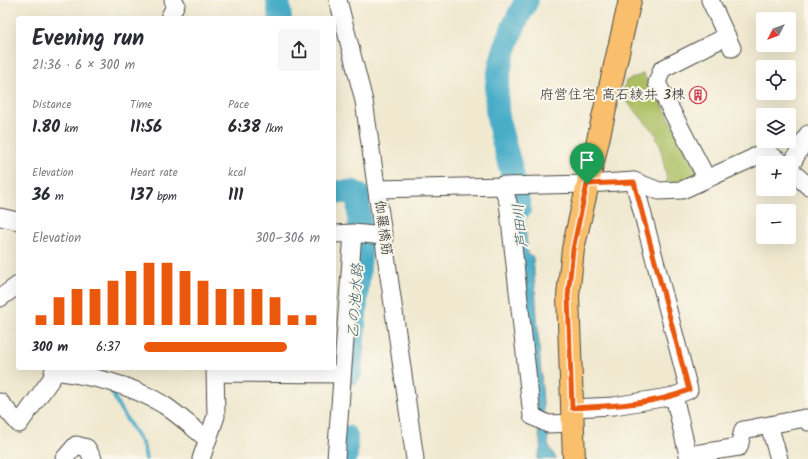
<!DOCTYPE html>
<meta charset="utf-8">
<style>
:root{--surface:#fff;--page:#f7f7f7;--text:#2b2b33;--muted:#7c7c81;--accent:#ea580c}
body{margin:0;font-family:Kalam,"Klee One",sans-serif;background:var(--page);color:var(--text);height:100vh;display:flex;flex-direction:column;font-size:15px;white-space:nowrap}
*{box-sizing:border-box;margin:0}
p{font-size:13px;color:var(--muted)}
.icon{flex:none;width:22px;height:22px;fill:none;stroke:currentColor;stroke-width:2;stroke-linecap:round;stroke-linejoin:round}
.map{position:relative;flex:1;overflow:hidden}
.details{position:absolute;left:16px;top:16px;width:320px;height:354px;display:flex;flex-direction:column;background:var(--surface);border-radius:4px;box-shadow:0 4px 16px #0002}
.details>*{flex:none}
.needle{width:26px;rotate:228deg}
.buttons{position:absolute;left:756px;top:12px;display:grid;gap:8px}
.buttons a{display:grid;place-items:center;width:40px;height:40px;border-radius:4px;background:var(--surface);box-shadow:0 4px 16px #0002;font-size:20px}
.pin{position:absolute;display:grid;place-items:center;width:34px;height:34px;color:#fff;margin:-41px -17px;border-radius:50% 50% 50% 0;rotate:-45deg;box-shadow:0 0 4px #0007}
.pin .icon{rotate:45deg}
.round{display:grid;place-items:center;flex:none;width:42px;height:42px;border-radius:4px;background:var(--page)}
.headline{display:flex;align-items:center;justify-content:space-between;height:68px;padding:0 16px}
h1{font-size:22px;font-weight:700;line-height:30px}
.stats{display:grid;grid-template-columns:repeat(3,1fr);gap:6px;height:68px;padding:4px 16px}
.stats div{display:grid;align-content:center}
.stats b{font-size:17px;font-weight:700}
.stats small{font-size:11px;font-weight:400}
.stats p{font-size:11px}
.chart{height:112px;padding:8px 16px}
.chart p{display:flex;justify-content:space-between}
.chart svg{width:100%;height:72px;margin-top:4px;stroke:var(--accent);stroke-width:6}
ul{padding:0 16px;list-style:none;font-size:13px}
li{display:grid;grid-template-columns:64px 48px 1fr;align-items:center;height:30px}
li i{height:10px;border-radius:5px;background:var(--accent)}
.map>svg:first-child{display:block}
.green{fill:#acc064;stroke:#6c7648}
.water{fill:#48adc8;stroke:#3a6c7a}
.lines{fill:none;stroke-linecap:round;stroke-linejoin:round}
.stream{stroke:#48adc8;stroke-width:4}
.river{stroke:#48adc8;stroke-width:24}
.minor-casing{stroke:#494844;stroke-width:19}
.major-casing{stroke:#494844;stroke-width:24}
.minor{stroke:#fff;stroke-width:17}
.major{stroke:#f9bf6c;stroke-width:22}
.route-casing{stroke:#fff;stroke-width:8}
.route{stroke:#ea580c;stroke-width:5}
.labels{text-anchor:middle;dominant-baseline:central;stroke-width:4;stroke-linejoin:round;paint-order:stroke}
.poi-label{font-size:14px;fill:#2b2b2b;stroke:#fbf7ec;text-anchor:end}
.street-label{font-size:14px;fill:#2b2b2b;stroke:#fbf7ec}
.water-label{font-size:15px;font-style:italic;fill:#375f6a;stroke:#fbf7ec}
</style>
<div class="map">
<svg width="808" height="459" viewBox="0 0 808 459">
<rect width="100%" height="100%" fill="#fbf7ec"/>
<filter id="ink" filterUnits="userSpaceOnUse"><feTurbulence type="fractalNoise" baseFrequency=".025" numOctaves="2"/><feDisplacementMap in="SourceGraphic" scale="8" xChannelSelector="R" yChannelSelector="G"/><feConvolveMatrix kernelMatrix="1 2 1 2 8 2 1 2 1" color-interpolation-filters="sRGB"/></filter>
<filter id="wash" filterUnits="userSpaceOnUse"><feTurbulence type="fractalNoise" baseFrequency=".012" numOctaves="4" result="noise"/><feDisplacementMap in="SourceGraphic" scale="16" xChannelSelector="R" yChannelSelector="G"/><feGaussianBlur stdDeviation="0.9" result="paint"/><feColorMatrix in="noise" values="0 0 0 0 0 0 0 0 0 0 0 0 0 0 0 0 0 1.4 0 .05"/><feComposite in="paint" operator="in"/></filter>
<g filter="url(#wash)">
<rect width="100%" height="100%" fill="#f0e9d0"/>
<path class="green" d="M643,74L655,91L697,171L694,181L668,185L660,144L655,139L658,137L622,96L626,81Z"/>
<path class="water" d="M510,191H521L528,254L533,257L544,418L538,415Z
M537,423L548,427V444L556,459H537L541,447Z"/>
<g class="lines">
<path class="stream" d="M109,386L119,407L143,445L146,459"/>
<path class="river" d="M278,0L280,18
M334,192H353L358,195L361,243L350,373
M519,209C516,179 505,152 499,123C490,80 506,37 527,0
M346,437V454"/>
</g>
</g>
<g filter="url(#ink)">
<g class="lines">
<defs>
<path id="minor" d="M338,0L364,101L415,459
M710,0L732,48
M169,18L176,4L173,0
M789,169L808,134
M789,169L808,186
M707,179L657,83L662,69L727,36
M634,181L689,390L674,396L688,455L739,447L743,430L769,425L779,459
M502,185L508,202L532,416L548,424L573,423
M378,189L587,184L634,181L659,191L682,190L753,158L764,150L782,163
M0,217L18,221
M334,234L353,233L384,236
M0,298L18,285
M54,371C92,376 130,384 164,405C179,415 193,428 207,439
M215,373L341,374
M0,402L19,424L52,378L54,368
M572,408L614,406L674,396
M769,425L805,418L808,422
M64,459L76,445L87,448L93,459
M201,459L216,416L215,368
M336,459L353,233"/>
<path id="major" d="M574,459L568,296L573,249L630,0"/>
</defs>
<use href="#minor" class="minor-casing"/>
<use href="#major" class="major-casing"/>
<use href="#minor" class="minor"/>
<use href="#major" class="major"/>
</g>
</g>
<g class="lines" filter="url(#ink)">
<defs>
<path id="route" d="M634,182L689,390C652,405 611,406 572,408L568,296L573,249L587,184Z"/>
</defs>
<use href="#route" class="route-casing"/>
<use href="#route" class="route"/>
</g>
<defs>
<symbol id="building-ring" viewBox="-11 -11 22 22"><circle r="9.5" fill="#fbf7ec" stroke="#d1495b" stroke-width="1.5"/><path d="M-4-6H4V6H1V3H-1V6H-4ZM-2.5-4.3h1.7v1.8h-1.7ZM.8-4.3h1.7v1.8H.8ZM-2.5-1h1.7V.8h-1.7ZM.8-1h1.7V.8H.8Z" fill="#d1495b"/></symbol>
</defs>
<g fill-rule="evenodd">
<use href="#building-ring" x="688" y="85" width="20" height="20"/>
</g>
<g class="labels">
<g class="poi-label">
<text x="685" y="95">府営住宅 高石綾井 3棟</text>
</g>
<g class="street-label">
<text transform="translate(383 228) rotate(82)">伽羅橋筋</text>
</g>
<g class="water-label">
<text transform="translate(521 226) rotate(-96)">芦田川</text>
<text transform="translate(356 301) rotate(-86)">乙の池水路</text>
</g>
</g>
</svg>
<div class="buttons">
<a><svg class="needle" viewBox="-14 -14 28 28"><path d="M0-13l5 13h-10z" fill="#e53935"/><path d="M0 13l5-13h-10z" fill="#7c7c81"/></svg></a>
<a><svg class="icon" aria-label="locate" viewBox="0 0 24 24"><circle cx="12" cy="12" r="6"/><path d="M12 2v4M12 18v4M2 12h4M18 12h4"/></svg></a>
<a><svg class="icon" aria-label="layers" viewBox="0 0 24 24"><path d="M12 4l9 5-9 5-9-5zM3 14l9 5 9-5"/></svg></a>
<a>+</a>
<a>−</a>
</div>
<div class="pin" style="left:587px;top:184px;background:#1e9e55"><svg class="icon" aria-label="arrive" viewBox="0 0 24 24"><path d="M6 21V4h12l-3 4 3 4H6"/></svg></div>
<section class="details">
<div class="headline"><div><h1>Evening run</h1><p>21:36 · 6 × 300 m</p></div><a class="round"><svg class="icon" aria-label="share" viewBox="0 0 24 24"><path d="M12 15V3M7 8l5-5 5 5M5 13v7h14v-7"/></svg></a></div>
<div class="stats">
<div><p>Distance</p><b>1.80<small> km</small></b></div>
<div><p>Time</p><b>11:56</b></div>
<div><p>Pace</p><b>6:38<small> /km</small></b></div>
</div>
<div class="stats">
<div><p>Elevation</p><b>36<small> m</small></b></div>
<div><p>Heart rate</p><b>137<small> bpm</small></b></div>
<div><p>kcal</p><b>111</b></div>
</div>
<div class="chart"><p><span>Elevation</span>300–306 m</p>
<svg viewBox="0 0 160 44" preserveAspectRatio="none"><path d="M5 44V38M15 44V27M25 44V22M35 44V22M45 44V17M55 44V11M65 44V6M75 44V6M85 44V11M95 44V17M105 44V22M115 44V22M125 44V22M135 44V27M145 44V38M155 44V38"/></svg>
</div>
<ul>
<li><b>300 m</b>6:37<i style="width:81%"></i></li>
</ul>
</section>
</div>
